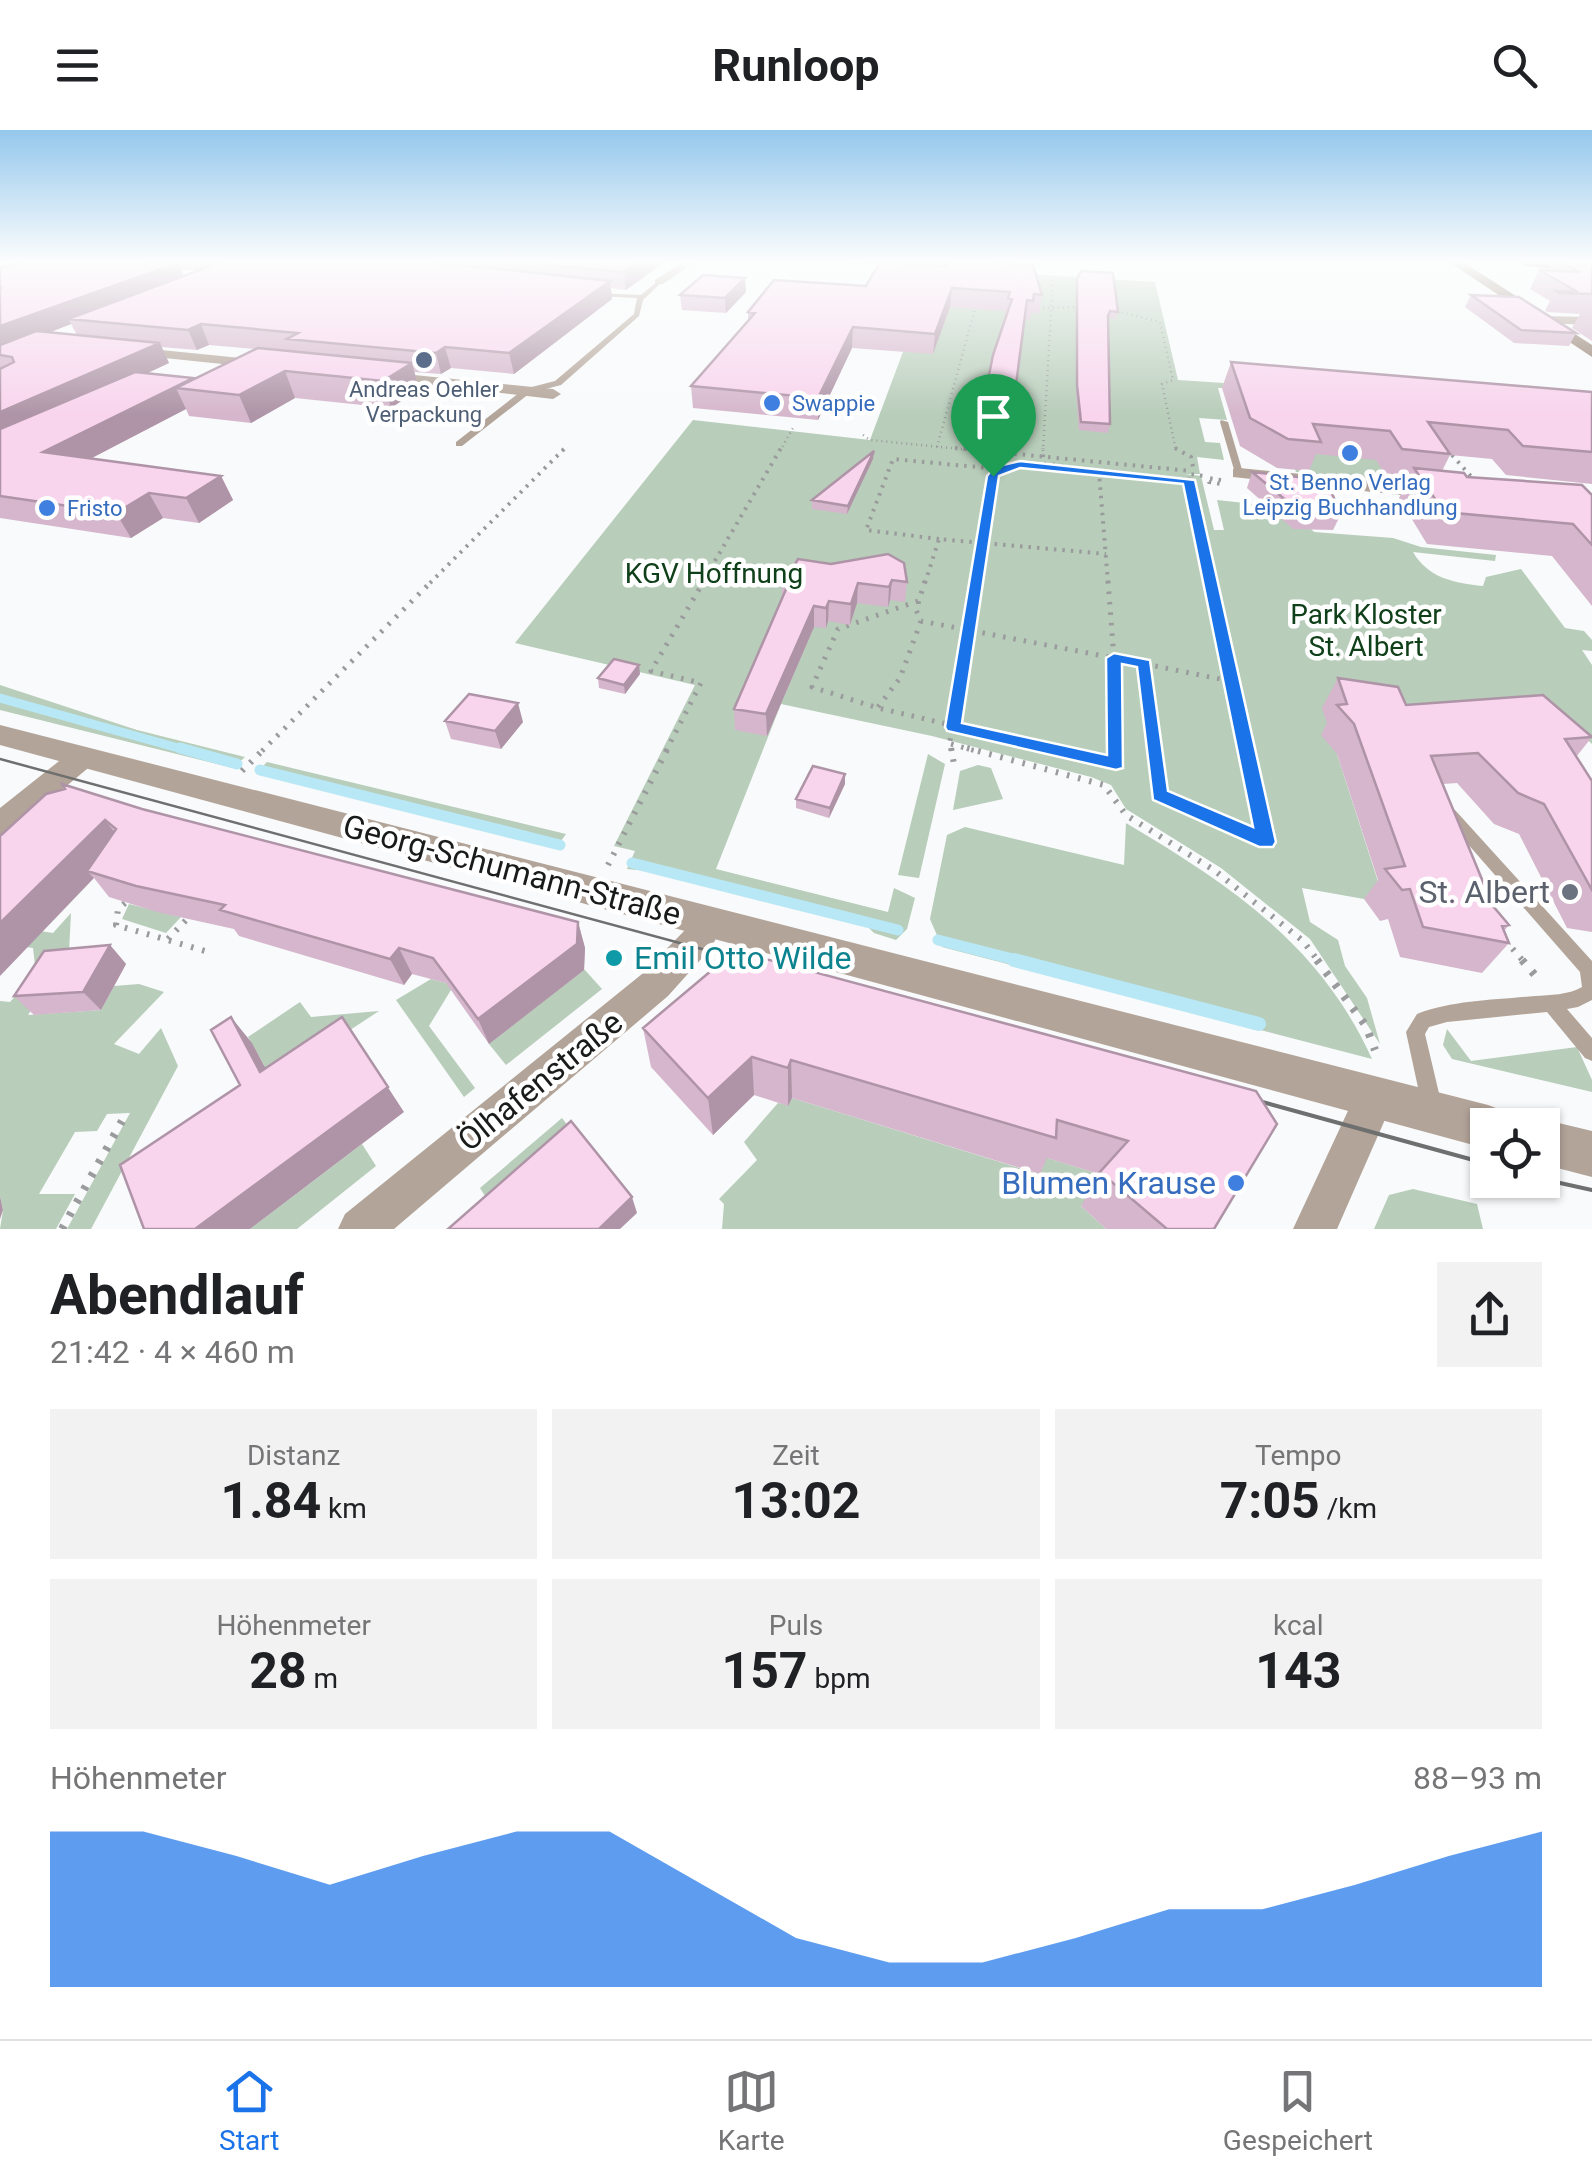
<!DOCTYPE html>
<html lang="de">
<meta charset="utf-8">
<style>
:root{--surface:#fff;--page:#f2f2f2;--text:#202124;--muted:#757577;--line:#e0e0e0;--accent:#1a73e8}
body{margin:0;font-family:Roboto,sans-serif;background:var(--page);color:var(--text);height:100vh;display:flex;flex-direction:column;font-size:38px;white-space:nowrap}
*{box-sizing:border-box;margin:0}
p{font-size:32px;color:var(--muted)}
.icon{flex:none;width:55px;height:55px;fill:none;stroke:currentColor;stroke-width:2;stroke-linecap:round;stroke-linejoin:round}
.map{position:relative;height:1099px;overflow:hidden}
.panel{display:flex;flex-direction:column;background:var(--surface);flex:1}
.panel>*{flex:none}
.controls{position:absolute;left:1470px;top:978px;display:grid;gap:20px}
.controls a{display:grid;place-items:center;width:90px;height:90px;border-radius:0px;background:var(--surface);box-shadow:0 2px 8px #0004;font-size:50px}
.pin{position:absolute;display:grid;place-items:center;width:85px;height:85px;color:#fff;margin:-102px -42px;border-radius:50% 50% 50% 0;rotate:-45deg;box-shadow:0 0 10px #0007}
.pin .icon{rotate:45deg}
.round{display:grid;place-items:center;flex:none;width:105px;height:105px;border-radius:0px;background:var(--page)}
.summary{display:flex;align-items:center;justify-content:space-between;height:170px;padding:0 50px}
h1{font-size:55px;font-weight:700;line-height:75px}
.figures{display:grid;grid-template-columns:repeat(3,1fr);gap:15px;height:170px;padding:10px 50px}
.figures div{display:grid;align-content:center;border-radius:0px;background:var(--page);text-align:center}
.figures b{font-size:50px;font-weight:700}
.figures small{font-size:28px;font-weight:400}
.figures p{font-size:28px}
.chart{height:280px;padding:20px 50px}
.chart p{display:flex;justify-content:space-between}
.chart svg{width:100%;height:180px;margin-top:10px;fill:var(--accent);opacity:.7}
header{display:flex;justify-content:space-between;align-items:center;height:130px;padding:0 50px;background:var(--surface);font-size:45px;font-weight:700}
.tab-bar{display:flex;justify-content:space-around;align-items:center;height:140px;border-top:2px solid var(--line);background:var(--surface);font-size:28px;color:var(--muted)}
.tab-bar a{display:grid;justify-items:center;gap:5px}
.tab-bar .active{color:var(--accent)}
.map>svg:first-child{display:block}
.green{fill:#b8cdba}
.lines{fill:none;stroke-linecap:round;stroke-linejoin:round}
.stream-far2{stroke:#b8e7f5;stroke-width:9}
.stream-far1{stroke:#b8e7f5;stroke-width:11}
.stream{stroke:#b8e7f5;stroke-width:14}
.path-far4{stroke:#9a9b9c;stroke-width:2.5;stroke-dasharray:1 4;stroke-linecap:butt}
.path-far3{stroke:#9a9b9c;stroke-width:4;stroke-dasharray:2.5 6;stroke-linecap:butt}
.path-far2{stroke:#9a9b9c;stroke-width:5;stroke-dasharray:2.5 8;stroke-linecap:butt}
.path-far1{stroke:#9a9b9c;stroke-width:6;stroke-dasharray:2.5 9;stroke-linecap:butt}
.path{stroke:#9a9b9c;stroke-width:8;stroke-dasharray:4 11;stroke-linecap:butt}
.service{fill:#b3a499;fill-rule:evenodd}
.minor{fill:#b3a499;fill-rule:evenodd}
.tertiary{fill:#b3a499;fill-rule:evenodd}
.secondary{fill:#907b6c;fill-rule:evenodd}
.primary{fill:#785e4b;fill-rule:evenodd}
.tram-far1{stroke:#6e6f6f;stroke-width:2.5}
.tram{stroke:#6e6f6f;stroke-width:4}
.wall{fill:#d5b6cc;fill-rule:evenodd}
.shaded-wall{fill:#ae94a6}
.building{fill:#f8d4ed;stroke:#ae94a6;stroke-width:2.5}
.route{fill:#1a73e8;stroke:#fff;stroke-width:2.5;fill-rule:evenodd}
.service-dot{fill:#5c6f8a;stroke:#fff;stroke-width:4}
.shop-dot{fill:#3f7fe0;stroke:#fff;stroke-width:4}
.worship-dot{fill:#6b7280;stroke:#fff;stroke-width:4}
.culture-dot{fill:#0f9aa8;stroke:#fff;stroke-width:4}
.labels{text-anchor:middle;dominant-baseline:central;stroke-width:9;stroke-linejoin:round;paint-order:stroke}
.far-service-label{font-size:22px;fill:#4e5e75;stroke:#fff}
.far-shop-label{font-size:22px;fill:#366cbe;stroke:#fff;text-anchor:start}
.park-label{font-size:28px;fill:#10401a;stroke:#fff}
.near-street-label{font-size:32px;fill:#191a1a;stroke:#fff}
.near-worship-label{font-size:32px;fill:#5b616d;stroke:#fff;text-anchor:end}
.near-culture-label{font-size:32px;fill:#0d838f;stroke:#fff;text-anchor:start}
.near-shop-label{font-size:32px;fill:#366cbe;stroke:#fff;text-anchor:end}
</style>
<header><svg class="icon" aria-label="menu" viewBox="0 0 24 24"><path d="M4 6h16M4 12h16M4 18h16"/></svg>Runloop<svg class="icon" aria-label="search" viewBox="0 0 24 24"><circle cx="10" cy="10" r="6"/><path d="M15 15l6 6"/></svg></header>
<div class="map">
<svg width="1592" height="1099" viewBox="0 0 1592 1099">
<rect width="100%" height="100%" fill="#f8fafb"/>
<path class="green" d="M839,132H969L967,140L1155,152L1178,250L1224,253L1225,258H1218L1227,290L1199,288L1205,312L1220,313L1224,330L1197,327L1200,344H1185L1201,346L1214,400H1224L1217,370L1290,378L1314,402L1393,408L1421,417L1496,425L1495,431L1413,422C1428,448 1454,453 1483,456L1486,447L1521,439L1565,498L1584,501L1592,510V521L1582,520L1592,535V614L1576,600L1337,624L1383,767L1364,769L1302,758L1310,792L1338,810L1345,836L1367,868L1380,914L1310,809L1221,738L1126,679L1111,655L1091,647L932,606L781,574L716,739L888,782L894,758L915,768L907,799L896,810L874,803L866,795L648,741L627,739L635,721L614,716L695,555L515,513L693,290L870,310L934,139Z
M1320,321L1422,334L1430,356L1296,342L1294,336Z
M0,555L137,600L245,627L233,638L0,580Z
M928,624L945,634L919,748L898,745Z
M267,632L566,704L556,718L256,643Z
M978,635L991,638L1003,669L953,680L960,641Z
M1126,693C1230,755 1320,814 1372,929L942,817L930,789L947,705L965,697L1124,735Z
M129,774L181,787L166,803L122,789Z
M71,783L69,822L28,885L101,880L114,856L139,854L164,862L114,914L139,924L161,898L178,936L91,1099H67L130,983L107,984L97,1001L75,1002L39,1064H75L56,1099H0L3,1080L0,1066V871L10,872L36,843L33,818L19,816L34,800L53,803Z
M584,839L602,859L506,935L489,914Z
M431,849L454,855L429,896L475,958L464,967L396,870Z
M300,872L311,887L379,881L253,964L264,935L248,907Z
M1447,899L1471,931L1577,917L1592,950V962L1452,929L1443,915Z
M792,968L1039,1044L1041,1026L1099,1044L1102,1052L1081,1076L1106,1099H722L724,1074L719,1069L757,1030L744,1012L778,973L788,975Z
M562,988L577,1008L495,1082L480,1058Z
M362,1014L376,1036L297,1099H250Z
M1413,1059L1477,1074L1483,1099H1374L1389,1065Z"/>
<g class="lines">
<path class="stream-far2" d="M0,568L189,621"/>
<path class="stream-far1" d="M180,618L237,634
M260,640L560,715
M632,733L898,800
M938,810L1024,832"/>
<path class="stream" d="M1014,830L1259,894"/>
<path class="path-far4" d="M1038,178L1081,177
M1112,180L1160,192L1173,250L1162,254L1176,321
M863,305L870,310L981,321
M937,317L976,175
M562,321L565,318
M780,321L793,298
M1043,321L1053,148"/>
<path class="path-far3" d="M955,318L1191,341
M1175,318L1191,327L1194,342
M1452,325L1476,352
M1043,327V318
M1189,350L1211,453
M1189,350V344L1205,346
M1221,350L1208,348L1209,352L1221,354
M939,409L866,400L893,329L998,339
M430,453L565,318
M702,453L781,318
M925,453L939,409L1106,424
M978,453L993,346C1021,324 1066,337 1098,342
M1108,453L1099,342L1189,350"/>
<path class="path-far2" d="M925,451L916,480L921,491L1114,528L1116,621
M1108,451L1114,528L1145,534L1154,621
M1210,451L1247,621
M918,471L838,499L812,557L878,578L1063,621
M1145,534L1230,551
M878,577L900,548L921,491
M951,614L976,621
M262,621L432,451
M666,621L701,553L651,541L704,451
M952,621L950,611L978,451"/>
<path class="path-far1" d="M951,618L954,634
M967,618L1104,655L1126,685L1214,740L1303,811L1319,832
M1052,618L1116,633V618
M1154,618L1159,665L1266,711L1246,618
M242,641L265,618
M608,735L668,618
M125,773L118,779L116,795L212,823
M168,809L187,789
M1505,810L1524,832"/>
<path class="path" d="M1317,830L1366,896L1375,920
M1522,830L1540,851
M62,1099L122,991"/>
<path class="service" d="M659,150L661,153L643,170L639,186L561,255L530,263L462,316H456V312L524,259L555,251L634,184L637,168L595,166L593,163L641,165Z
M1221,290L1228,292L1243,343L1242,345L1235,343L1220,292Z
M1450,678L1455,680L1592,831V870L1578,877L1567,879L1592,908V931L1585,928L1547,882L1447,892L1429,897L1425,904L1442,976L1439,983L1432,986L1425,983L1422,976L1406,902L1417,884C1454,870 1495,870 1535,866C1550,865 1568,865 1582,857L1580,842L1445,688L1443,684L1445,680Z"/>
<path class="minor" d="M683,132H695L663,154H655V150Z
M1538,186L1592,187V195L1542,193L1538,192Z
M131,217L261,230L268,234L261,238L126,224V218Z
M385,242L553,259L561,264L553,269L380,249V243Z
M1239,338L1438,357L1447,363L1438,369L1233,347V339Z
M83,617L93,620L97,627L93,634L11,702L0,706V678L73,620Z
M708,777L720,781L725,791L711,818L668,866L394,1099H338L345,1084L642,844L687,798L696,781Z
M1374,949L1388,955L1394,969L1337,1099H1293L1360,955Z"/>
<path class="tertiary" d="M0,595L1488,975L1504,981L1509,995H1488V1019L0,615Z
M1542,989L1592,1001V1047L1542,1034V995H1526Z"/>
<path class="secondary" d="M1449,132H1463L1592,215V227Z"/>
<path class="primary" d="M1520,132L1592,135V143L1526,136Z"/>
<path class="tram-far1" d="M0,629L750,832"/>
<path class="tram" d="M740,830L759,835
M1237,965L1488,1034
M1542,1049L1592,1060"/>
</g>
<path class="wall" d="M20,132H665L626,160L611,158L612,169L514,244L451,238L441,244L414,242L419,259L391,278L295,268L251,293L189,286L186,279L92,328L221,346L233,370L199,393L163,388L131,408L0,388V138ZM181,140H198L183,146ZM71,194L77,205L51,202ZM209,215L255,219L194,250L147,243L169,233L161,217L197,220Z
M880,132L1042,165L1039,184L1031,183L1030,190L1024,189L1007,316L977,314L980,290L1006,181L950,177L933,224L852,218L818,290L693,278L691,256L748,191V182L866,156Z
M1551,132H1592V211L1572,198L1580,184L1548,182L1545,181L1550,171L1530,159L1539,140H1547Z
M1077,149L1118,182L1116,189L1108,188L1110,294L1108,303L1079,300L1076,263Z
M746,162L726,183L682,180L680,165Z
M1471,165L1576,203L1569,216L1514,213L1465,177Z
M1231,232L1592,262V354L1506,345L1492,329L1450,325L1442,341L1467,347L1592,365V476L1552,426L1427,414L1399,368L1408,351L1388,349L1376,330L1316,324L1309,341L1277,338L1240,316L1222,258Z
M873,329L847,384L812,379V370Z
M1252,342L1341,384L1333,400L1293,399L1247,358Z
M798,429L907,452L905,472L890,470L888,477L857,473L850,495L828,491L826,498L814,497L767,606L735,600L734,579L782,469V456Z
M640,544L625,564L599,558L598,548Z
M1338,548L1406,575L1592,607L1576,627L1592,651V802L1567,798L1519,704L1494,694L1457,653L1443,654L1493,776L1509,795L1504,801L1509,813L1482,843L1400,827L1388,789L1380,791L1364,769L1378,750L1337,624L1321,605L1327,593L1322,578Z
M445,591L523,592L501,619L451,609Z
M845,654L829,688L796,678V669Z
M142,679L578,792L585,818L584,840L489,914L446,853L412,844L404,855L239,806L234,799L157,782L109,767L94,748L0,706Z
M110,815L126,834L101,880L34,885L14,866Z
M643,898L1256,961L1214,1099H1106L1081,1076L1099,1044L1047,1028L1040,1044L792,968L788,976L754,965L713,1005L651,937Z"/>
<path class="shaded-wall" d="M638,132H665L626,160L624,142Z
M178,133L186,151L68,189L71,194L0,221V196Z
M745,148L746,162L726,183L725,168Z
M610,151L612,169L514,244L509,223Z
M952,158L950,177L933,224L935,204Z
M201,194L209,215L197,220L188,200Z
M853,197L852,218L818,290V268Z
M160,213L169,233L0,312V282Z
M445,217L451,238L441,244L436,223Z
M412,233L419,259L391,278L383,251Z
M285,241L295,268L251,293L239,265Z
M193,248L176,258L186,279L57,346L43,322Z
M874,321L873,329L847,384L848,376Z
M221,346L233,370L199,393L186,368Z
M149,363L163,388L131,408L116,383Z
M892,450L890,470L888,477L889,457Z
M858,453L857,473L850,495L851,474Z
M829,471L828,491L826,498V478Z
M814,476V497L767,606L766,584Z
M639,535L640,544L625,564L624,555Z
M518,573L523,592L501,619L495,601Z
M845,644V654L829,688L830,678Z
M105,690L125,716L87,741L94,748L0,846V793Z
M578,792L585,818L584,840L489,914L478,889Z
M110,815L126,834L101,880L83,862Z
M399,818L412,844L404,855L390,829Z
M231,887L252,913L281,967L260,942Z
M342,887L404,982L250,1099H195Z
M752,927L754,965L713,1005L708,968Z
M791,930L792,968L788,976V938Z
M0,1066L3,1080L0,1089Z
M632,1067L637,1083L620,1099H599Z"/>
<path class="building" d="M20,132H147L178,133L0,196V158H2L0,157V138Z
M221,132H432L610,151L509,223L445,217L436,223L287,209L298,203L201,194L188,200L68,189Z
M518,132H638L624,142Z
M880,132L945,136L946,132H987L1033,135L1042,165L1034,164L1033,171L1027,170L1011,293L980,290L993,225L1012,169L1008,168L1010,162L952,158L935,204L853,197L818,268L691,256L755,183L748,182L774,150L866,156Z
M1562,132H1592V164L1559,163L1556,161L1578,162L1539,140L1580,142Z
M1081,141L1113,143L1118,182L1110,181L1108,186L1110,294L1081,292L1077,255V149Z
M703,145L745,148L725,168L680,165Z
M1471,165L1519,167L1576,203L1521,200Z
M36,201L160,213L0,282V239L14,232L12,227L0,225V215Z
M258,218L412,233L383,251L285,241L239,265L176,258Z
M1231,232L1592,262V322L1523,316L1508,300L1428,292L1450,324L1402,319L1390,301L1313,294L1321,312L1288,309L1250,288Z
M135,242L193,248L43,322L221,346L186,368L149,363L116,383L0,366V299Z
M874,321L848,376L812,370Z
M1414,338L1464,343L1467,347L1582,355L1592,365V415L1573,394L1444,382Z
M1252,342L1326,350L1341,384L1300,382Z
M888,424L904,433L907,452L892,450L889,457L858,453L851,474L829,471L826,478L814,476L766,584L734,579L787,457L782,456L798,429L831,434Z
M614,529L639,535L624,555L598,548Z
M1338,548L1398,557L1406,575L1543,565L1592,607L1565,609L1592,651V760L1544,674L1518,663L1478,623L1431,626L1493,776L1509,795L1502,796L1509,813L1423,797L1410,759L1402,760L1385,739L1405,736L1354,594L1337,575L1347,574Z
M469,564L518,573L495,601L445,591Z
M813,636L845,644L830,678L796,669Z
M62,654L142,679L578,792L577,814L478,889L433,828L399,818L390,829L220,780L225,775L136,756L87,741L116,699L105,690L0,793V706L46,664L65,659Z
M110,815L83,862L14,866L44,821Z
M751,825L1256,961L1277,994L1214,1099H1167L1100,1042L1128,1011L1057,990L1056,1008L791,930L788,938L752,927L708,968L643,898L724,830Z
M231,887L260,942L342,887L388,957L195,1099H144L120,1035L240,955L211,900Z
M571,991L632,1067L599,1099H448Z"/>
<linearGradient id="sky" x2="0" y2="1"><stop stop-color="#95c8ed"/><stop offset="0.46" stop-color="#fcfdfd"/><stop offset="1" stop-color="#fcfdfd" stop-opacity="0"/></linearGradient>
<rect width="1592" height="286" fill="url(#sky)"/>
<path class="route" d="M1020,331L1195,350L1276,712L1273,717H1259L1153,670L1137,537L1122,534L1123,638L1116,640L947,601L945,597L987,346L994,337ZM1020,338L1183,354L1253,697L1168,661L1150,530L1114,523L1106,528L1107,625L962,593L999,346Z"/>
<circle class="service-dot" cx="424" cy="230" r="10"/>
<g class="shop-dot">
<circle cx="772" cy="273" r="10"/>
<circle cx="1350" cy="323" r="10"/>
<circle cx="47" cy="378" r="10"/>
<circle cx="1236" cy="1053" r="10"/>
</g>
<circle class="worship-dot" cx="1570" cy="762" r="10"/>
<circle class="culture-dot" cx="614" cy="828" r="10"/>
<g class="labels">
<g class="far-service-label">
<text x="424" y="259">Andreas Oehler<tspan x="424" dy="25">Verpackung</tspan></text>
</g>
<g class="far-shop-label">
<text x="792" y="273">Swappie</text>
<text x="1350" y="352" text-anchor="middle">St. Benno Verlag<tspan x="1350" dy="25">Leipzig Buchhandlung</tspan></text>
<text x="67" y="378">Fristo</text>
</g>
<g class="park-label">
<text x="714" y="443">KGV Hoffnung</text>
<text x="1366" y="484">Park Kloster<tspan x="1366" dy="32">St. Albert</tspan></text>
</g>
<g class="near-street-label">
<text transform="translate(512 740) rotate(15)">Georg-Schumann-Straße</text>
<text transform="translate(540 951) rotate(-39)">Ölhafenstraße</text>
</g>
<g class="near-worship-label">
<text x="1550" y="762">St. Albert</text>
</g>
<g class="near-culture-label">
<text x="634" y="828">Emil Otto Wilde</text>
</g>
<g class="near-shop-label">
<text x="1216" y="1053">Blumen Krause</text>
</g>
</g>
</svg>
<div class="controls">
<a><svg class="icon" aria-label="locate" viewBox="0 0 24 24"><circle cx="12" cy="12" r="6"/><path d="M12 2v4M12 18v4M2 12h4M18 12h4"/></svg></a>
</div>
<div class="pin" style="left:993px;top:346px;background:#1e9e55"><svg class="icon" aria-label="arrive" viewBox="0 0 24 24"><path d="M6 21V4h12l-3 4 3 4H6"/></svg></div>
</div>
<section class="panel">
<div class="summary"><div><h1>Abendlauf</h1><p>21:42 · 4 × 460 m</p></div><a class="round"><svg class="icon" aria-label="share" viewBox="0 0 24 24"><path d="M12 15V3M7 8l5-5 5 5M5 13v7h14v-7"/></svg></a></div>
<div class="figures">
<div><p>Distanz</p><b>1.84<small> km</small></b></div>
<div><p>Zeit</p><b>13:02</b></div>
<div><p>Tempo</p><b>7:05<small> /km</small></b></div>
</div>
<div class="figures">
<div><p>Höhenmeter</p><b>28<small> m</small></b></div>
<div><p>Puls</p><b>157<small> bpm</small></b></div>
<div><p>kcal</p><b>143</b></div>
</div>
<div class="chart"><p><span>Höhenmeter</span>88–93 m</p>
<svg viewBox="0 0 160 44" preserveAspectRatio="none"><path d="M0 44V6L10 6L20 12L30 19L40 12L50 6L60 6L70 19L80 32L90 38L100 38L110 32L120 25L130 25L140 19L150 12L160 6V44z"/></svg>
</div>
</section>
<nav class="tab-bar">
<a class="active"><svg class="icon" aria-label="home" viewBox="0 0 24 24"><path d="M3 11l9-7 9 7M6 9v11h12V9"/></svg>Start</a>
<a><svg class="icon" aria-label="map" viewBox="0 0 24 24"><path d="M3 6l6-2 6 2 6-2v14l-6 2-6-2-6 2zM9 4v14M15 6v14"/></svg>Karte</a>
<a><svg class="icon" aria-label="saved" viewBox="0 0 24 24"><path d="M7 4h10v16l-5-4-5 4z"/></svg>Gespeichert</a>
</nav>
